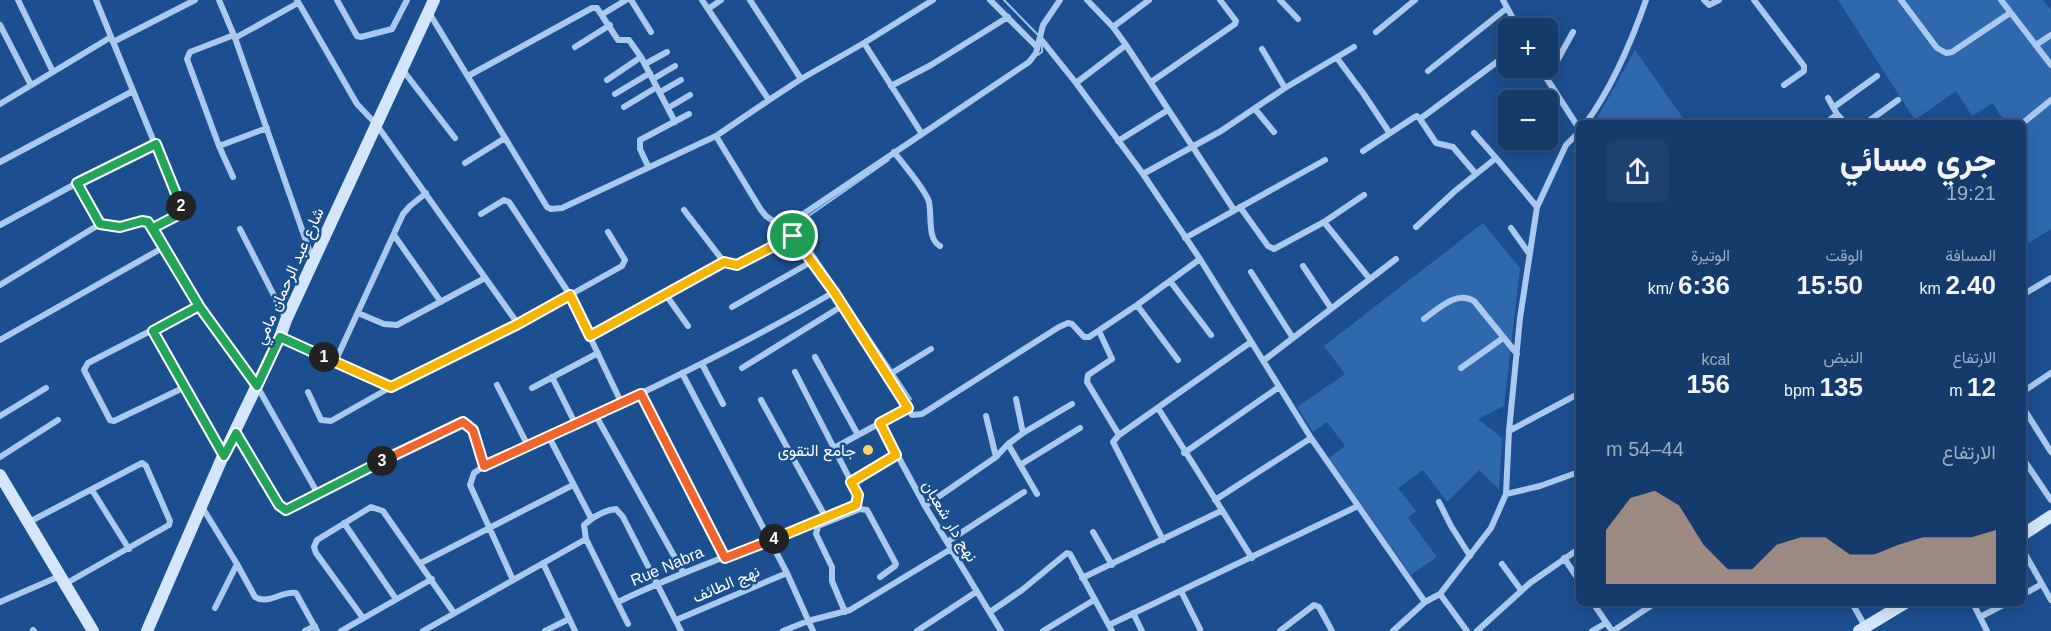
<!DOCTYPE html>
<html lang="ar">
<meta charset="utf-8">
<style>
:root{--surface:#143b6b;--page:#1d4271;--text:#f1f3f6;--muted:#9dadc1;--line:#33557e;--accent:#d6ab8b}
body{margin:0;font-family:Helvetica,Vazirmatn,sans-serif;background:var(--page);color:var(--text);direction:rtl;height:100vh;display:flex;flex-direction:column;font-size:22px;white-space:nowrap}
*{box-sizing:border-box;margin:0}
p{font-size:20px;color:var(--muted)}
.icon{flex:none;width:33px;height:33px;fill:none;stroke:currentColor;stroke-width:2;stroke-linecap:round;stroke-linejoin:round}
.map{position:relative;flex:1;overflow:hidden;direction:ltr}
.drawer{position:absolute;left:1576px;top:120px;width:450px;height:486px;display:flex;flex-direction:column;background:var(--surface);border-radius:9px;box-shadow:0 3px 15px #0003,0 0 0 2px var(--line);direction:rtl}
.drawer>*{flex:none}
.controls{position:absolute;left:1498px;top:18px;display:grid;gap:12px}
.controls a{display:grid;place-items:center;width:60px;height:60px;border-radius:9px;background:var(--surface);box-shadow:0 3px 15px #0003,0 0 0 2px var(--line);font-size:30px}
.pin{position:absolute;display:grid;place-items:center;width:51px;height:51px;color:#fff;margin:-26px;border:3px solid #fff;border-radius:50%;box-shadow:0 2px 6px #0007}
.km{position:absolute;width:30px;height:30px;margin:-15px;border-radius:50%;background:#222;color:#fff;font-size:16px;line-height:30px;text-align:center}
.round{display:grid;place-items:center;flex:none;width:63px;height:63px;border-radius:9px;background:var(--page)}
.headline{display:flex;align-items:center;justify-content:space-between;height:102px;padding:0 30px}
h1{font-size:33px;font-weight:800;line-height:45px}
.figures{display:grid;grid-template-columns:repeat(3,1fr);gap:9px;height:102px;padding:6px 30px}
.figures div{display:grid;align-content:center}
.figures b{font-size:26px;font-weight:800}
.figures small{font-size:16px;font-weight:400}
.figures p{font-size:16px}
.chart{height:168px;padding:12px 30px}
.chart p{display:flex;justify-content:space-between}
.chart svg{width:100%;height:108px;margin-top:6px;fill:var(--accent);opacity:.7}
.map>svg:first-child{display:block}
.green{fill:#2e69ad}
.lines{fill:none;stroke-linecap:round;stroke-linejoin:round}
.stream{stroke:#9cc4f0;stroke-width:2}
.street{stroke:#a9c9ee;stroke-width:6}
.secondary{stroke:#d6e6fa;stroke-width:12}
.split-1-casing{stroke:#fff;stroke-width:12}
.split-2-casing{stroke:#fff;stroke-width:12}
.split-3-casing{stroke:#fff;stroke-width:12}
.split-4-casing{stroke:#fff;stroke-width:12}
.split-5-casing{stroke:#fff;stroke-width:12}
.split-1{stroke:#f5b400;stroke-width:8}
.split-2{stroke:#22a559;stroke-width:8}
.split-3{stroke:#22a559;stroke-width:8}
.split-4{stroke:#f0652b;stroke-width:8}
.split-5{stroke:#f5b400;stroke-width:8}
.poi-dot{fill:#ffd166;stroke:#1b4f8f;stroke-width:2}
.labels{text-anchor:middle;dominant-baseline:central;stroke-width:5;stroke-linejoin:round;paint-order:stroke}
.street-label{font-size:16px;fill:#fff;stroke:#1b4f8f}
.poi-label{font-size:16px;fill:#fff;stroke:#1b4f8f;text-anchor:end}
</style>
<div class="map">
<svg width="2051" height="631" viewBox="0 0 2051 631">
<rect width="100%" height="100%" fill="#1b4f8f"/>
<path class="green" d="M1838,0H2043L2051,10V229L2024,246V123H2005L1993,103L1972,116L1956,91L1915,120Z
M1635,50L1685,121L1682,123H1603L1597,118Z
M1483,223L1520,268L1504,406L1478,419L1502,438L1499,489L1479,470L1447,502L1423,470L1398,488L1416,511L1408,518L1437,557L1411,575L1329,458L1345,446L1327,422L1313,432L1297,407L1345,374L1324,346Z"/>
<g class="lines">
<path class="stream" d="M1004,0L1038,35
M1038,55L1042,52V45
M889,160L803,220L799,227L801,235L911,399"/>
<path class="street" d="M18,0L53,72
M96,0L181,208L178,215L153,228
M219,0L235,38L313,261
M297,0L357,104L376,124L518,324
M337,0L357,36L361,37L392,29L407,0
M631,0L651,32
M702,0L769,100L716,136
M750,0L801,79
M990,0L1037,47
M1087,0L1113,27L1126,45L1234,210
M1280,0L1298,19
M1503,0L1518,28
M1704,0L1709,5L1719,0
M1754,0L1804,66V71L1784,85
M1901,0L1937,48L1946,53L1952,52L2010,13
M2001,0L2051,65
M708,9L721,0
M428,11L547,207L551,209L562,208L716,136L761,210L766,216L793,235L834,292L912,415L922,414L1059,327L1068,323L1072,324L1084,337H1089L1137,305L1200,259
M603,14L626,0
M0,25L31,85
M1113,27L1149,0
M1376,32L1415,0
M234,35L190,52L187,59L219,146L267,128
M235,38L298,3
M1040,38L1076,83L1143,174L1200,259L1311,438L1425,602
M113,42L195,0
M864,43L933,0
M2036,45L2051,35
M575,47L610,25
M1262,49L1285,88
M1337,58L1363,93L1389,132
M645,64L667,52
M1540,68L1580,130
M402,69L455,138
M1428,71L1507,8
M468,76L592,8H597L618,40H629L641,57L675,122
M653,79L675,66
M1547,79L1573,32
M607,80L641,57
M1151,82L1235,24L1236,21L1220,0
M1076,83L1126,45
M891,86L931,65L1008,17
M660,92L681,80
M615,94L650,73
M1828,98L1837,114L1845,123
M769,100L801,79L864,43L922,134
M0,104L111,37
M624,107L657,87
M1834,107L1877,76
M668,108L690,95
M1255,109L1274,132
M1420,119L1436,143L1453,147L1476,174
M1586,123C1613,86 1631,43 1646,0
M1826,123L1837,114
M1866,123L1898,100
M1924,123H1935
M2023,123L2051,100
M1474,133L1496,158
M1118,141L1168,110
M219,146L233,177
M1363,151L1413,118L1417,116L1420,119L1509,53
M894,152C903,164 926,190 929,202C932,215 927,239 940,246
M0,162L133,91
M465,163L505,138
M648,166L640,149V140L689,114
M1143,174L1221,131L1285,88L1354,47
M77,183L156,144
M1240,207L1268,246L1274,249L1324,222L1364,195
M684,210L724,262
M481,214L504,200L509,202L570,295L621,402
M1324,222L1369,278
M0,225L77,183L100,224L120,227L142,221L148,222L199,306
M784,227L1029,62L1036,53L1043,25L1060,0
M1416,227L1455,191L1496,158L1537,207
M1511,228L1528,252
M240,229L286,319
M394,235L441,302
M1185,238L1325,160
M1303,266L1331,308
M1251,272L1293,338
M1170,281L1211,335
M0,285L100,224
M2024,294L2051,278
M666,295L688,326
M1137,305L1178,360
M732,307L811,262
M358,313L384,324L397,325L485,278
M1424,319C1438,309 1457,290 1474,301L1517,354
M153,331L223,456
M1099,331L1112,359L1088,375L1087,382L1119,435
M589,336L724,262L737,265L793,235
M280,337L391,387
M0,340L164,247
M815,357L858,435
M1263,361L1396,259
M335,362L403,214L410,206L426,193
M702,364L723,404
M742,368L842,306
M1461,368L1503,338
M682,373L787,573L813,631
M887,376L931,349
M552,377L575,423
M497,385L528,446
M185,387L114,421L110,420L84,370L88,363L199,306L257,386L318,494
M532,388L598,353
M2024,391L2051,373
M308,392L321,420L331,421L391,387L518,324L622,266L625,260L608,232
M641,394L725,558
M1016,399L1023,433
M761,400L826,518
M1158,408L1252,558
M2024,409L2051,452
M595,414L683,572
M0,416L46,388
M986,416L996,457
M880,423L925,506L1001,631
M1509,431L1580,393
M235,433L279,505L286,510L463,422L473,430L484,466
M549,437L591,518
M1008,444L1037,494
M834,448L908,408
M1184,453L1279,387
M0,457L58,420
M2024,460L2051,500
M1020,465L1080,428
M851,481L896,455
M92,490L129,549
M1506,494L1540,486L1576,473
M1215,500L1311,438
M1439,502L1451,526L1470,556
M925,506L996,457L1008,444L1023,433L1072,404
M202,507L237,564L255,597C269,605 281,591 296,593L317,631
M29,522L142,463L146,466L170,521L169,525L65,584
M344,523L396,599
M1093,532L1112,565
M1163,540L1113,442L1119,435L1251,342
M947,542L1024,492
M2024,552L2051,600
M1564,558L1580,582
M421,563L573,485
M543,563L575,631
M1502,564L1521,590
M1082,578L1221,511
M513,580L470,485L474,473L484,466C603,412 721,358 834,292
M1181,591L1200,629
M1440,594L1467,631
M2024,594L2042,584
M0,602L60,576
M618,602C695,565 777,539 856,505L858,495L795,372
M1593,603L1612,631
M1852,603L1866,628
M1973,603L1987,631
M215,608L237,564
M845,612L832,581V567L816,534L818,526L860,509L867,510L896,564L895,566L880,577
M990,612L1022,590L1067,553L1070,554L1112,631
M1133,613L1142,631
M1980,617L2007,603
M363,618L316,553L314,547L317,540L371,507L383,511L454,613
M676,620L787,573
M628,624L586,539L584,525C593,517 604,510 616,509L623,517L681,631
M1109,625L1358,506
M33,630L34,631
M305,631L315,626
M341,631L432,579
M423,631L586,539
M545,631L569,619
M783,631L808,621L850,610L951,549
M917,631L976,592
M1043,631L1094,600
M1280,631L1314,605L1319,607L1332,631
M1393,631L1425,602L1440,594L1491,528L1506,494L1509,431L1520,318L1537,207L1566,145L1580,131
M1477,631L1530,583L1580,548
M1592,631L1606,623
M1613,631L1655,603"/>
<path class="secondary" d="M0,475L93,631
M2024,534L2051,516
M147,631L223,456L280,337L286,320L434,0
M1859,631L1905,603"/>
</g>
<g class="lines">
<defs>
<path id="split-1" d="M324,357L391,387L518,324L570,295L590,336L724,262L737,265L793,236"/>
<path id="split-2" d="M181,206L156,144L77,183L100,224L120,227L142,221L148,222L199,306L257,386L280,337L324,357"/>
<path id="split-3" d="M181,206V211L178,215L153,228L199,306L153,331L224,456L236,433L279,505L286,510L382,461"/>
<path id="split-4" d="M382,461L463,422L473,430L484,466L641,394L725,558L774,539"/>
<path id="split-5" d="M774,539L856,505L858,495L851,482L896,455L880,423L908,408L834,292L793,236"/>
</defs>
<use href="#split-1" class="split-1-casing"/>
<use href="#split-2" class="split-2-casing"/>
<use href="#split-3" class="split-3-casing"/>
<use href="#split-4" class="split-4-casing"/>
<use href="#split-5" class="split-5-casing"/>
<use href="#split-1" class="split-1"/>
<use href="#split-2" class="split-2"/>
<use href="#split-3" class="split-3"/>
<use href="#split-4" class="split-4"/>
<use href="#split-5" class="split-5"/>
</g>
<circle class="poi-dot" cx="868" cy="450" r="6"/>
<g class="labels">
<g class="street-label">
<text transform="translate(289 276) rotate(-66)">شارع عبد الرحمان مامي</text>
<text transform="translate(950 521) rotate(59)">نهج دار شعبان</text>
<text transform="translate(667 566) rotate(-23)">Rue Nabra</text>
<text transform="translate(726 584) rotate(-23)">نهج الطائف</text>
</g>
<g class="poi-label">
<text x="856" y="450">جامع التقوى</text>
</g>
</g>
</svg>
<div class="controls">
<a>+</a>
<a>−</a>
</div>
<div class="pin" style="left:793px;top:236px;background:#1e9e55"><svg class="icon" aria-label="arrive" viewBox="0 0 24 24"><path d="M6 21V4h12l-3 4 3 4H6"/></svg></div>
<b class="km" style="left:324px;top:357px">1</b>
<b class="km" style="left:181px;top:206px">2</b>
<b class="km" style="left:382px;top:461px">3</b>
<b class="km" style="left:774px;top:539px">4</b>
<section class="drawer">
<div class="headline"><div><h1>جري مسائي</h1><p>19:21</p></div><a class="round"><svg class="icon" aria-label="share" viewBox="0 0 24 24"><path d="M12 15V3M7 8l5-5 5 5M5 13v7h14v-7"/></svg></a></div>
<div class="figures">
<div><p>المسافة</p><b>2.40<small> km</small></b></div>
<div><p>الوقت</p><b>15:50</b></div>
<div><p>الوتيرة</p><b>6:36<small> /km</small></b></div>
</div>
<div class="figures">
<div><p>الارتفاع</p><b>12<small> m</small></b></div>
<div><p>النبض</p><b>135<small> bpm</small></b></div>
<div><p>kcal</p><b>156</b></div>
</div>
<div class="chart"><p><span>الارتفاع</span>44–54 m</p>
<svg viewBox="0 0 160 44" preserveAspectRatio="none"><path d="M0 44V22L10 9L20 6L30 12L40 28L50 38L60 38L70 28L80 25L90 25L100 32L110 32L120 28L130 25L140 25L150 25L160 22V44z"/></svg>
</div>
</section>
</div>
